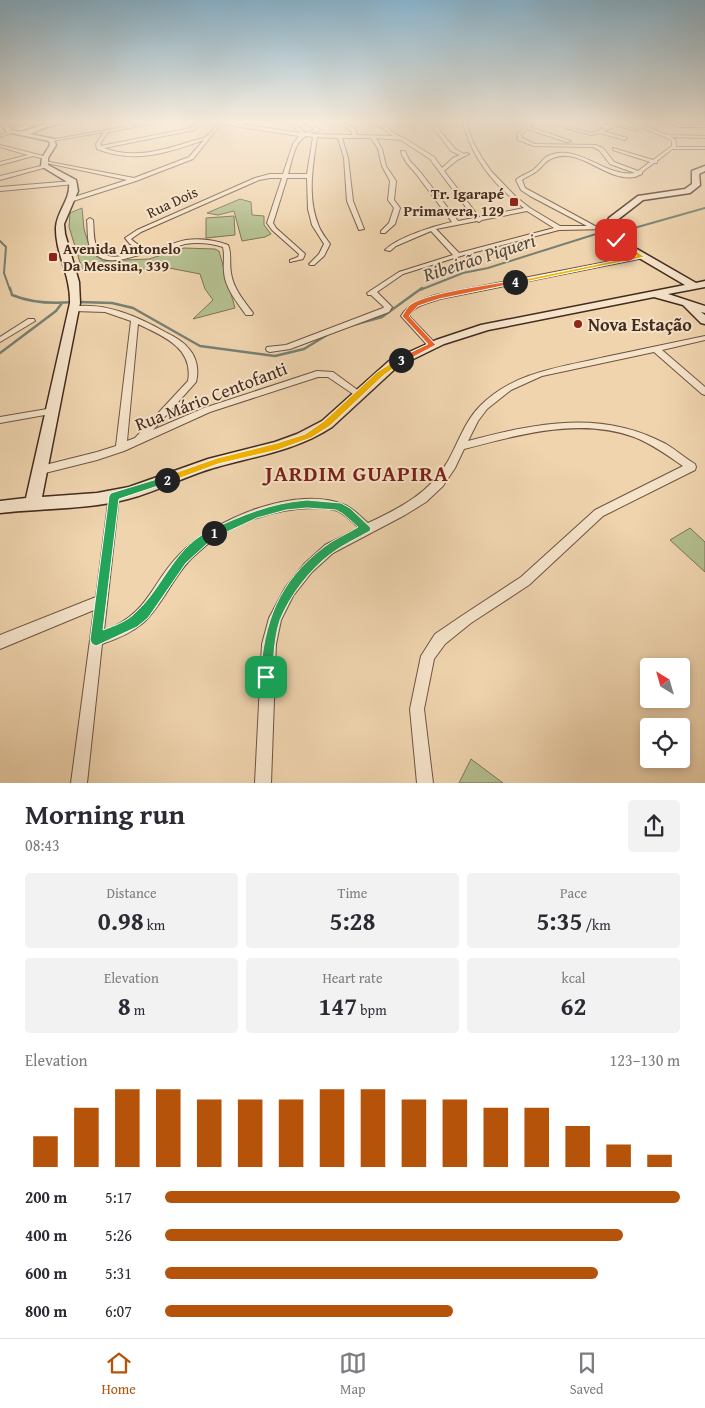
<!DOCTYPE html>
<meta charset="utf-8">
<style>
:root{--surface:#fff;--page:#f2f2f3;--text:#2b2b33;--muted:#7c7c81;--line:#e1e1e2;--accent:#b45309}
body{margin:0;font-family:"Gentium Book Plus",serif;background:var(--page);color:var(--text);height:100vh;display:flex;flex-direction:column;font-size:19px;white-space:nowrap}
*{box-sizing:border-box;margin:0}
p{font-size:16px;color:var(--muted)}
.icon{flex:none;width:28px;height:28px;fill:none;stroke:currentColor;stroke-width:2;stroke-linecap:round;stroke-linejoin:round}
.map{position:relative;height:783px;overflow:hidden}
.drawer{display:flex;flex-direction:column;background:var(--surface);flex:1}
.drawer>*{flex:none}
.needle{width:32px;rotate:323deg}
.controls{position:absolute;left:640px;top:658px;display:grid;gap:10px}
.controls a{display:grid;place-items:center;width:50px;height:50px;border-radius:5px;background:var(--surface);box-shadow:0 2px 8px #0003;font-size:25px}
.pin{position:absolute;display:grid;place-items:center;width:42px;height:42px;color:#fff;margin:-21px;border-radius:10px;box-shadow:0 2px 8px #0006}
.km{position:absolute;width:25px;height:25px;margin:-12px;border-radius:50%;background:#222;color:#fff;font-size:14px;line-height:25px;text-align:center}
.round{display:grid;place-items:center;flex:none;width:52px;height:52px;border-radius:5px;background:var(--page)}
.overview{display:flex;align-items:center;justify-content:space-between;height:85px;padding:0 25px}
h1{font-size:28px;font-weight:700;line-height:38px}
.figures{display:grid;grid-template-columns:repeat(3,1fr);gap:8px;height:85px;padding:5px 25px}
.figures div{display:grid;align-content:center;border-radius:5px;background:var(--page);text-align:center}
.figures b{font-size:25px;font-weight:700}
.figures small{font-size:14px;font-weight:400}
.figures p{font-size:14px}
.chart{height:140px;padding:10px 25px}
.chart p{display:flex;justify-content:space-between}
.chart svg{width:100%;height:90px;margin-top:5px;stroke:var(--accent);stroke-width:6}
ul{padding:0 25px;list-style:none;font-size:16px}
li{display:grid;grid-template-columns:80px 60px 1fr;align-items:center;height:38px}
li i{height:12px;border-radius:6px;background:var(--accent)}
.dock{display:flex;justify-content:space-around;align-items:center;height:70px;border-top:1px solid var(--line);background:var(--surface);font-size:14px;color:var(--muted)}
.dock a{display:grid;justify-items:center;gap:2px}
.dock .active{color:var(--accent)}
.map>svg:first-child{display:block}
.green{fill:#b4be8f;stroke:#7c7456}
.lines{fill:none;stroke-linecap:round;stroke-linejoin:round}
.stream-far1{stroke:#778073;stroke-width:2}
.stream{stroke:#778073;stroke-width:2.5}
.street-casing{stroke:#6e5542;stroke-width:2}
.secondary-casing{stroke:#432b1e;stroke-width:3}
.street{fill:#f5e3ca;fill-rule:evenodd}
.secondary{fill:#f5e3ca;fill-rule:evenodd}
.split-1{fill:#22a559;stroke:#fff}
.split-2{fill:#22a559;stroke:#fff}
.split-3{fill:#f5b400;stroke:#fff}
.split-4{fill:#f0652b;stroke:#fff}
.split-5{fill:#f5b400;stroke:#fff}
.poi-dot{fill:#8f2418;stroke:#f5e3ca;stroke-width:2}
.labels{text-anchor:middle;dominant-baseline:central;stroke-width:4;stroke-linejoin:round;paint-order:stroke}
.far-poi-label{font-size:15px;font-weight:bold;fill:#432b1e;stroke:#f5e3ca;text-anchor:end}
.far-street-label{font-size:15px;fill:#432b1e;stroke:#f5e3ca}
.poi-label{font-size:18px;font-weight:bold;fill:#432b1e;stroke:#f5e3ca;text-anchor:start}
.street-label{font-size:18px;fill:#432b1e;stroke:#f5e3ca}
.water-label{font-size:19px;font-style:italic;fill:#54473a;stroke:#f5e3ca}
.district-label{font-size:22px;font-weight:bold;letter-spacing:1px;fill:#7a1f14;stroke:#f5e3ca}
</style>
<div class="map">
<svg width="705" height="783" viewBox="0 0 705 783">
<rect width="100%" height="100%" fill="#efd4ae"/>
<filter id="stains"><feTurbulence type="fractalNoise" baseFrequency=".004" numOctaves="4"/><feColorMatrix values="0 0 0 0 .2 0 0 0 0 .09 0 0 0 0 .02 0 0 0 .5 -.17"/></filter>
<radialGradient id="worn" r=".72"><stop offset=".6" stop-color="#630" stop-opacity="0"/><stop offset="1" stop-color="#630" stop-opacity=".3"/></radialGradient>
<path class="green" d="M240,199L251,202L252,215L264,216V225L271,234L265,237L242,241L234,211L218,215L207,213Z
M82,208L84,229L91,252L103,261L149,259L184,248L215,249L219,251L235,308L193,319L213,300L205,289L200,274L169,268L83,272L69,227L70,213Z
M234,216L235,235L206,238V218Z
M690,528L705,542V572L670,540Z
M471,759L503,783H459Z"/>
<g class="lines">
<path class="stream-far1" d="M0,241L6,247L4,273L10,290
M420,290L463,273L488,268L596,234L620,232L705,208"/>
<path class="stream" d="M10,288L12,295C32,303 52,304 73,302
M79,302L112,303L133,308L200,346L275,356L304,349L327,335
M353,325L382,317L422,288
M0,353L56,311L62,303"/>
<defs>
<path id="street" d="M29,121H34L5,129L3,128Z
M158,121H165L108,132L100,144L101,146L191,128L199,121H203L194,130L104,148C132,159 161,151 189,142C194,140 203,139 207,136C212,132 216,125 220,121L301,133L288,121H292L305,133L315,130L303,121H307L320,130L310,134L352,135L351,131L338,121H342L355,129L357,135L393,136L383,128L367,121C384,119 391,135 404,138L434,157L442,168L453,158L460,155L451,151L428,121H432L455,149L464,154L467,153L469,154L457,160L444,171L479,217L524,208C499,189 477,165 467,135C465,130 463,126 464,121H468L467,125L473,142L482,158L491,171L516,197L530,208L560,226H587L530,196L521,190L516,180C521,175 528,174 533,170C539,166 542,159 548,156C578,142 605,178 635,173L610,164L599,150L593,147L534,146L518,140L517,134L532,121H536L530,127L571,141L567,142L527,129L521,135L522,138L535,144L596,145L603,148L614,162L638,171L650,162L613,150V148L653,160L672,146V141L665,137L626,121H631L668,135L705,136V138L672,137L676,141V147H705V149H672L657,161V163H654L642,172V174C639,175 637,176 635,177C606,182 581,147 553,158C546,160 543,166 538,170C533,175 527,176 522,180L525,188L595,226H608L611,228L610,229L559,230L464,255L403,274L377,292L392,307L389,312L290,349L270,352L267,351L266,349L267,347L286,345L383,308L384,307L371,295H368L367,293L370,291L399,272L453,255L431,231L396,246L390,251L385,250C398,237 434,226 452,222L417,175L406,162L402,155L401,151H405L409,160L421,173L458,221L474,218L430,159L401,140L376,138L382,149L386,166L396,181L394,200L400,208L395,224L385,233H381V231L389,223L394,208L388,200L390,181L382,166L378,149L371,138H342L348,158L353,201L364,229L359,230L347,201L344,158L338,138L317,137C313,165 307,196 318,224C320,231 326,238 330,244L324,256L314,265H310L309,264L319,254L324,244L312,225L308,209L307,178H287L273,223L276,228L304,253L305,254L303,259L290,262V260L298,257L299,254L272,230L267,223L282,178H270L259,180L141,232L131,239C150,258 165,244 186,240C200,238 215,240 228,245C232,254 229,263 231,273C233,288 244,301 253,313L252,315H246C237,302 225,288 224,272C223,263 225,255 223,247C211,243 197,242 185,244C177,246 170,250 162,252C157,253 152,252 147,253C129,257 102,270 90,247C87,239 88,229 87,220L90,218L93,220C94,228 93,237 96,245C102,263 126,256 140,251L142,250L130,244L125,238L137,230L255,178L270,174H283L293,144L299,136L221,124L193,159L136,181L70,202L67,200L68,199L127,180L42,162L44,161L134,178L189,157L204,140C167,153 135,164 97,149L96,144L104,132L52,141L50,140ZM306,136L313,137L307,174H288C292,162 294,142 306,136ZM527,211L554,228L459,253L436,229L477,221L479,222L482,220Z
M541,121H546L591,133L605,128L585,122L584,121L610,126L618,124L638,130L636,131L618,126L603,131L627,138L625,140L599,133L591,135Z
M663,121H668L679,125H705V127H679Z
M11,131L15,132L0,137V135Z
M0,145L47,157V158L45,159L33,156L0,165V162L28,155L0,147Z
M45,165L47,166V167L0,180V176Z
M73,181L76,183L75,184L0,191V187Z
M642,255L645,257L644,258L440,299C428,303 415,305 409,316L435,343L436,345L432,347H429L401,316C409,303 421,300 435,295Z
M71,307C104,301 139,317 167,333C175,337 184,342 189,349C197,358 199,371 196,382L153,430L204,408L317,371L333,372L363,394L362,396H356L328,377H318L210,412L124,451L97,460L41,474L37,473L36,470L37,467L97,452L116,446L131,321L105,312L74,311H71ZM138,324C163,336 194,348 188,381L135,438L127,441Z
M28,319H34L35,321L0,342V337Z
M705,336V340L662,350L705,387V395L702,394L654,352L542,376L511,390L487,409L478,421L468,441C536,423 601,409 666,444C676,450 685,458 695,464L696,467L695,470L603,516L529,585L471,623L445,644L434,659L424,709L433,783H417L410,709L421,656L435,634L463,615L521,577L595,510L683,466C667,455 652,444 634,437C579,417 518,435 464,449L455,468L443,486L426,502L405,515L333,553L312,572L293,596L281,620L276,644L271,783H255L262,644L269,618L285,588L304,564L325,545L359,528C353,522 346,515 338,511C330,508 320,508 312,508C269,509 225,526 194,556C173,575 164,604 143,623C131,633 117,639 102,644L87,783H71L94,610L0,649V635L96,597L109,496L110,493L114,492L118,493L119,496L104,631C150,613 150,584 180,554C214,519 297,484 345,505C354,509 361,517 368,523C400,508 430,493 448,461C458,443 465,421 480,406C513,372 562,367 605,357C639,350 671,343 705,336Z
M53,408L58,411L56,413L0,423V417Z"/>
<path id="secondary" d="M5,121H11L8,126C18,138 33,127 44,124C53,121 63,120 72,121L47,127L30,134L54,139L56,145L48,158V165L76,180L78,191L64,224L65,234L79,282L80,303L42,497L97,493L129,487L208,459L275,442L297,434L322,421L389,361L436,340L481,325L685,285L617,245L609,238L604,228L609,218L638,196L685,189L692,184V171L705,166V171L699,174L700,185L690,193L643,200L616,221L612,228L616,235L623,241L696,283L705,281V287L668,294L705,306V313L701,312L705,315V324L701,323L683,305L654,297L488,330L444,344L397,367L332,427C297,450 257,456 217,467C187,475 159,491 128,499C86,510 42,508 0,513V501L26,498L70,303C71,275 55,253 56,227C57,211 71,199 69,183L41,166L42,158L50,145L49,141L7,132L2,126Z"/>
</defs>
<use href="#street" class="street-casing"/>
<use href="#secondary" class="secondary-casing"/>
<use href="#street" class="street"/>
<use href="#secondary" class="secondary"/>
</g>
<linearGradient id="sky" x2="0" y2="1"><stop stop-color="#89b6d0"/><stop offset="0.53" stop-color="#f8ecdb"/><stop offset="1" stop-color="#f8ecdb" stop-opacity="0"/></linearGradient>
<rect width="705" height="230" fill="url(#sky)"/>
<path class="split-1" d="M307,500L341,503L350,508L371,528L370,531C358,538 344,544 332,553C311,568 290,595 280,620C274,638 274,658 272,677L271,682L266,684L262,682L260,677C264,622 278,582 324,547C334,539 347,534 358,527L343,514L336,510L307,508L286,510L257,518L214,538L209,533L210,530C243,515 270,503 307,500Z"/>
<path class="split-2" d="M167,476L171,480L170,482L119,499L103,630C116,625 128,621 137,611C164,586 176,543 214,529L219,533L186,563L148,618L137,627L96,646L92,644L90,640L109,496L111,493Z"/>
<path class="split-3" d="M399,358L405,360L383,376L330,426L311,438L278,450L218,464L167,483L163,482V477L217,458L277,443L305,434L324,421L377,372Z"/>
<path class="split-4" d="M515,280L517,281V283L439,299L418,306L409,316L436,345L404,362H399V358L428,344L402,316C405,312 407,307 411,304C430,292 490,285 515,280Z"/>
<path class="split-5" d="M614,239H618L645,257L515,284L511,282L637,256L614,241Z"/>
<g class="poi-dot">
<rect x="509" y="197" width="10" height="10" rx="2.5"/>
<rect x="48" y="252" width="10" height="10" rx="2.5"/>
<circle cx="578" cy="324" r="5"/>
</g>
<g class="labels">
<g class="far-poi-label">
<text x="504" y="193">Tr. Igarapé<tspan x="504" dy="17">Primavera, 129</tspan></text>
<text x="63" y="248" text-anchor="start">Avenida Antonelo<tspan x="63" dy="17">Da Messina, 339</tspan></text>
</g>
<g class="far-street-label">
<text transform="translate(172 202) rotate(-25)">Rua Dois</text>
</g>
<g class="poi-label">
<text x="588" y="324">Nova Estação</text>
</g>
<g class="street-label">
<text transform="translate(211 396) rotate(-21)">Rua Mário Centofanti</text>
</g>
<g class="water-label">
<text transform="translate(479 257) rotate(-18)">Ribeirão Piqueri</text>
</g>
<g class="district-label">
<text x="357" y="473">JARDIM GUAPIRA</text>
</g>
</g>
<rect width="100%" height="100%" filter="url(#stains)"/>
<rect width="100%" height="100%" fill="url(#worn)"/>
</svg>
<div class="controls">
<a><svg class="needle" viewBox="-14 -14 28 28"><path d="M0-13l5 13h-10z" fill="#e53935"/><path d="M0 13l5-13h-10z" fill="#7c7c81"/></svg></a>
<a><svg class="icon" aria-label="locate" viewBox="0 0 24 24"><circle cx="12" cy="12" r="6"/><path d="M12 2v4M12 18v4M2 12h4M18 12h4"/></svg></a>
</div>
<div class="pin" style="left:266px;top:677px;background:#1e9e55"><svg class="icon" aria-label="arrive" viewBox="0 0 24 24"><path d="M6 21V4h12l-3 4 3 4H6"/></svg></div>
<div class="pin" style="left:616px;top:240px;background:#d93025"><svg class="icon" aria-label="check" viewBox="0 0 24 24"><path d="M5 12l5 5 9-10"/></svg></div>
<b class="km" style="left:214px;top:533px">1</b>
<b class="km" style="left:167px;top:480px">2</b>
<b class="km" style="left:401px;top:360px">3</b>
<b class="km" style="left:515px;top:282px">4</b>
</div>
<section class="drawer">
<div class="overview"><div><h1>Morning run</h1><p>08:43</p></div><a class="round"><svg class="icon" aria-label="share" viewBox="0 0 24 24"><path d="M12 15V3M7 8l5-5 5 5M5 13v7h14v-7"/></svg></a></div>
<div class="figures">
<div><p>Distance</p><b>0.98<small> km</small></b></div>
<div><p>Time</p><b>5:28</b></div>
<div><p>Pace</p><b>5:35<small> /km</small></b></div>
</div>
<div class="figures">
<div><p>Elevation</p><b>8<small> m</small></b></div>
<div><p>Heart rate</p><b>147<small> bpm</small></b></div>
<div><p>kcal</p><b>62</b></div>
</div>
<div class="chart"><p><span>Elevation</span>123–130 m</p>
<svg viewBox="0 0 160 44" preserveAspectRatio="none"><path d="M5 44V29M15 44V15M25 44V6M35 44V6M45 44V11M55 44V11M65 44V11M75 44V6M85 44V6M95 44V11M105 44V11M115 44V15M125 44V15M135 44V24M145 44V33M155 44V38"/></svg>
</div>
<ul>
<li><b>200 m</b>5:17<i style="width:100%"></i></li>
<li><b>400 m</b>5:26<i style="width:89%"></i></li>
<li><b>600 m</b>5:31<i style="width:84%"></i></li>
<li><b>800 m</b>6:07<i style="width:56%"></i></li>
</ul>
</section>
<nav class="dock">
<a class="active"><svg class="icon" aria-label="home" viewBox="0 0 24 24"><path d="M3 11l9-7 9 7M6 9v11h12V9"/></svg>Home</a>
<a><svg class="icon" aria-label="map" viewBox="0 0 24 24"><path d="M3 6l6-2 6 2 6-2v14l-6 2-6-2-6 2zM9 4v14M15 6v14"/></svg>Map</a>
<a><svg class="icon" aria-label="saved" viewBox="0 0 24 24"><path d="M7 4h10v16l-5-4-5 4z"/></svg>Saved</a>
</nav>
